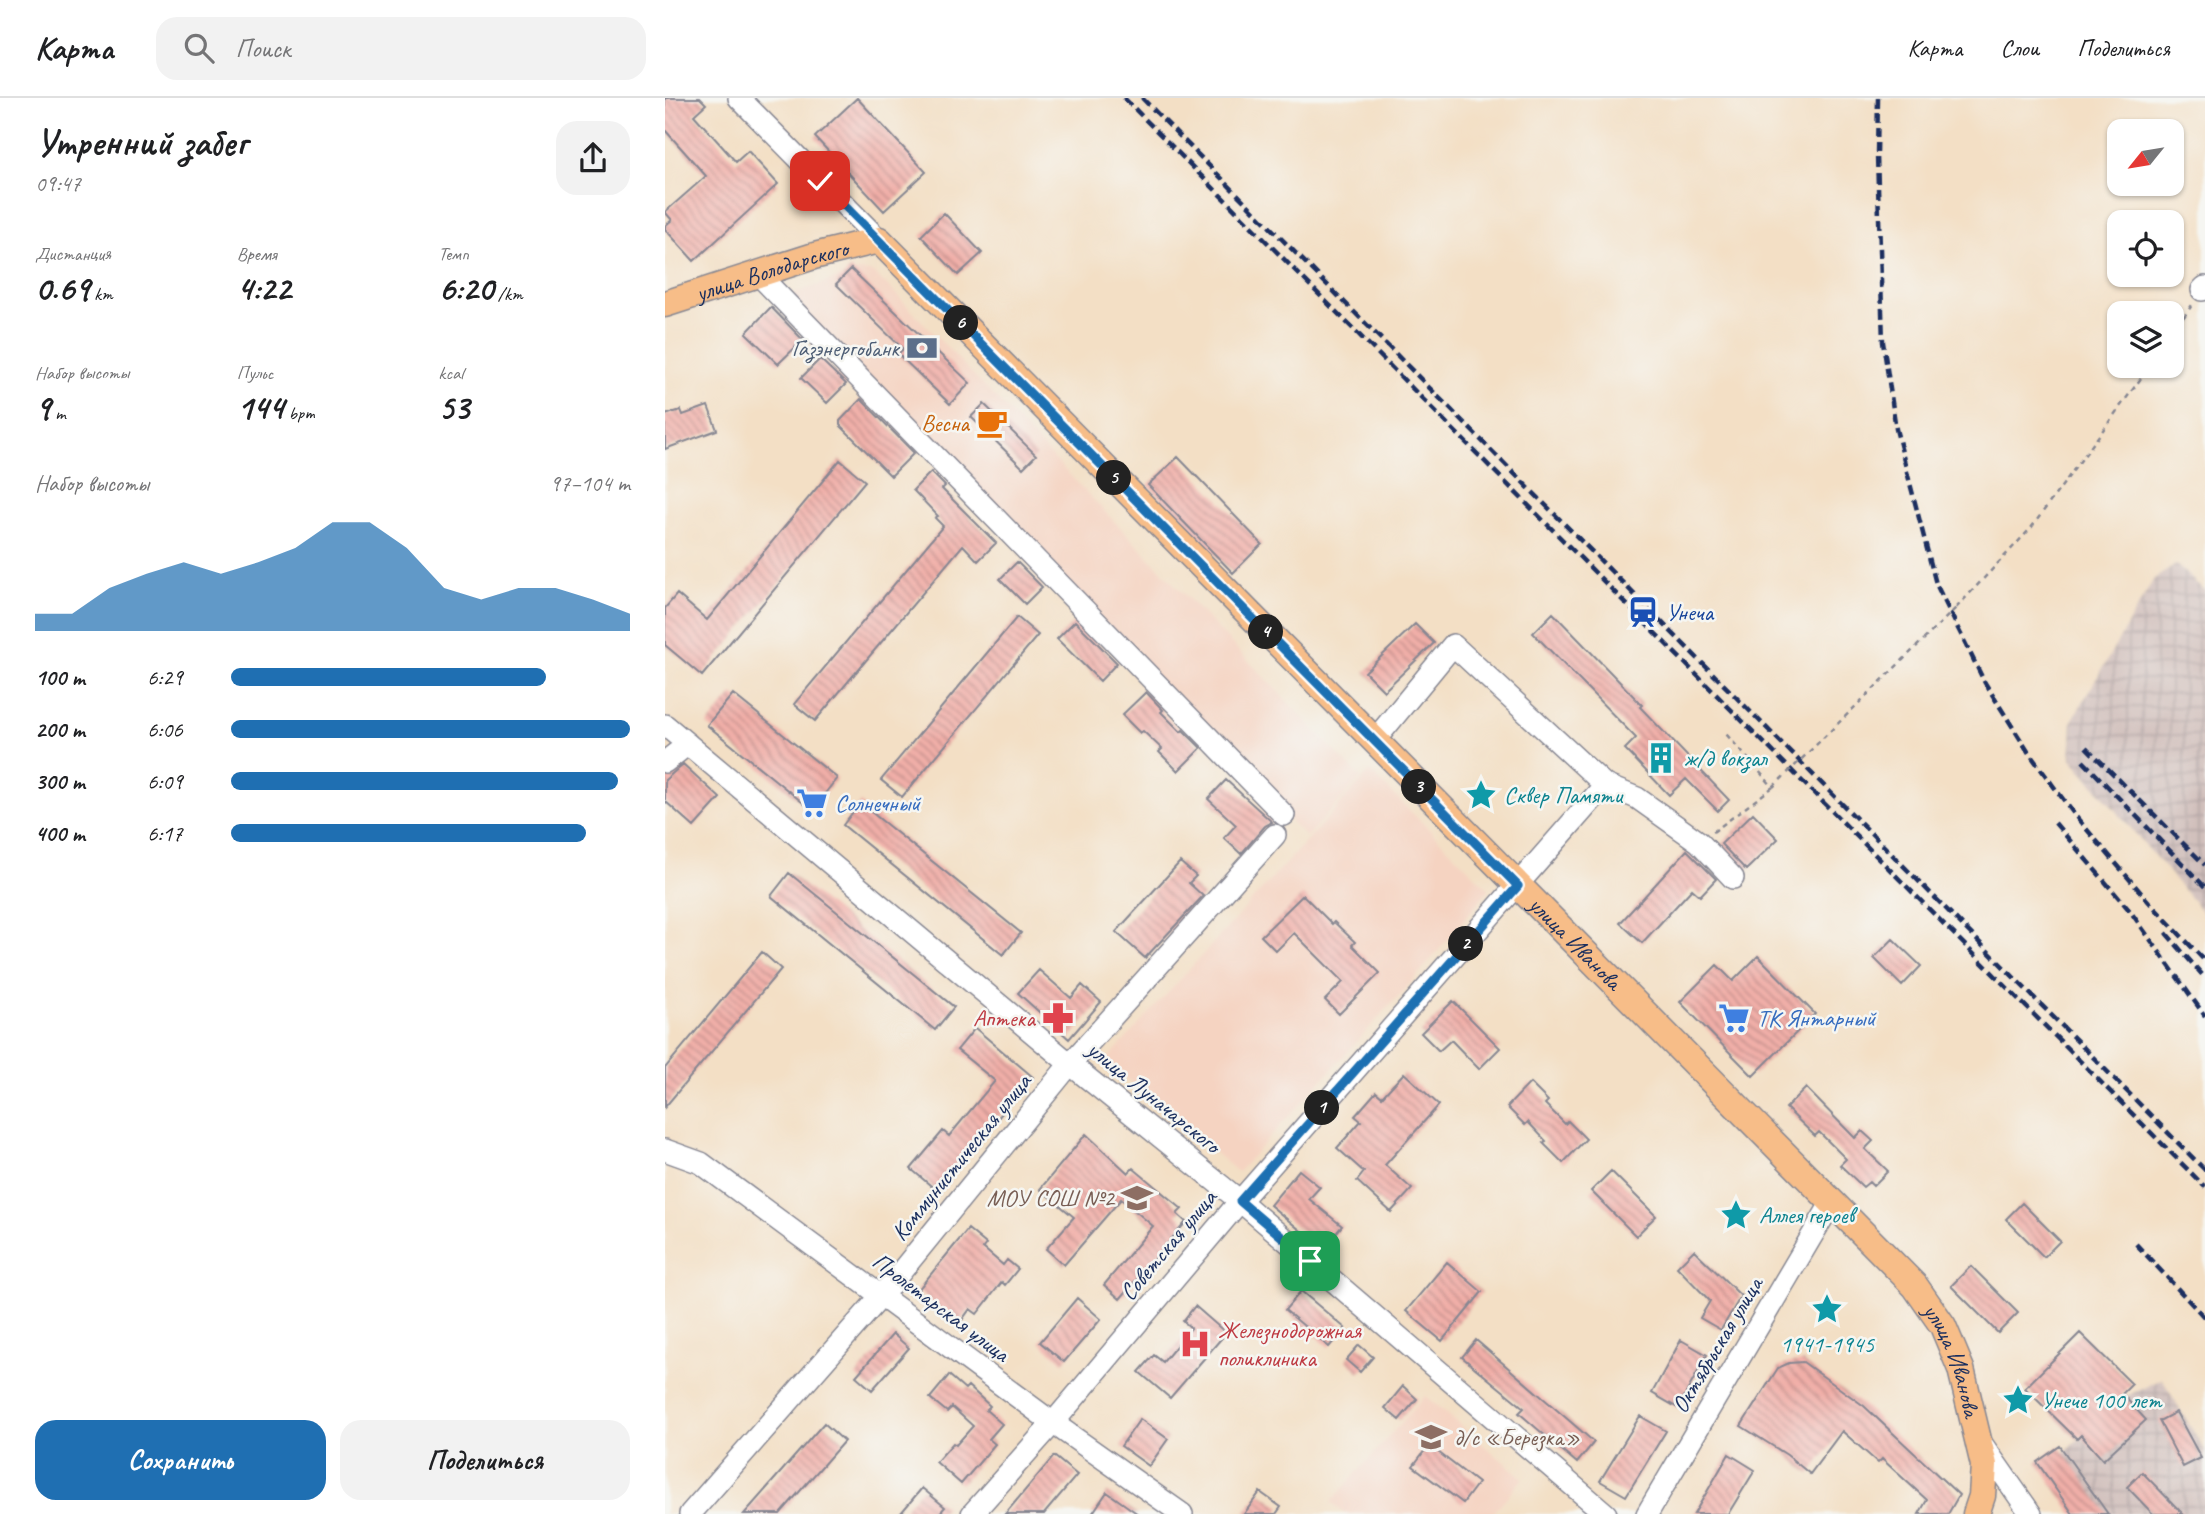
<!DOCTYPE html>
<html lang="ru">
<meta charset="utf-8">
<style>
:root{--surface:#fff;--page:#f2f2f2;--text:#202124;--muted:#757577;--line:#e0e0e0;--accent:#1f6fb2}
body{margin:0;font-family:Caveat,sans-serif;background:var(--page);color:var(--text);height:100vh;display:flex;flex-direction:column;font-size:26px;white-space:nowrap}
*{box-sizing:border-box;margin:0}
p{font-size:23px;color:var(--muted)}
.icon{flex:none;width:38px;height:38px;fill:none;stroke:currentColor;stroke-width:2;stroke-linecap:round;stroke-linejoin:round}
.map{position:relative;flex:1;overflow:hidden}
.sheet{display:flex;flex-direction:column;background:var(--surface);width:665px}
.sheet>*{flex:none}
.needle{width:46px;rotate:240deg}
.fabs{position:absolute;left:1442px;top:21px;display:grid;gap:14px}
.fabs a{display:grid;place-items:center;width:77px;height:77px;border-radius:14px;background:var(--surface);box-shadow:0 2px 5px #0004;font-size:35px}
.pin{position:absolute;display:grid;place-items:center;width:60px;height:60px;color:#fff;margin:-30px;border-radius:14px;box-shadow:0 4px 10px #0006}
.km{position:absolute;width:35px;height:35px;margin:-18px;border-radius:50%;background:#222;color:#fff;font-size:19px;line-height:35px;text-align:center}
.round{display:grid;place-items:center;flex:none;width:74px;height:74px;border-radius:21px;background:var(--page)}
.head{display:flex;align-items:center;justify-content:space-between;height:119px;padding:0 35px}
h1{font-size:38px;font-weight:700;line-height:52px}
.metrics{display:grid;grid-template-columns:repeat(3,1fr);gap:10px;height:119px;padding:7px 35px}
.metrics div{display:grid;align-content:center}
.metrics b{font-size:35px;font-weight:700}
.metrics small{font-size:19px;font-weight:400}
.metrics p{font-size:19px}
.chart{height:196px;padding:14px 35px}
.chart p{display:flex;justify-content:space-between}
.chart svg{width:100%;height:126px;margin-top:7px;fill:var(--accent);opacity:.7}
.button{display:flex;gap:14px;margin-top:auto;padding:14px 35px}
.button a{flex:1;height:80px;border-radius:21px;background:var(--accent);color:#fff;font-size:28px;font-weight:700;line-height:80px;text-align:center}
.button a+a{background:var(--page);color:var(--text)}
ul{padding:0 35px;list-style:none;font-size:23px}
li{display:grid;grid-template-columns:112px 84px 1fr;align-items:center;height:52px}
li i{height:18px;border-radius:9px;background:var(--accent)}
header{display:flex;align-items:center;gap:42px;box-sizing:border-box;height:98px;padding:0 35px;background:var(--surface);border-bottom:2px solid var(--line)}
header strong{font-size:33px}
nav{display:flex;gap:38px;margin-inline-start:auto;font-size:24px}
.search{width:490px;height:63px;background:var(--page);display:flex;align-items:center;gap:18px;box-sizing:border-box;padding:0 24px;border-radius:21px;color:var(--muted);font-size:26px}
main{display:flex;flex:1;min-height:0}
.map>svg:first-child{display:block}
.built{fill:#f5d3c1}
.industrial{fill:url(#industrial-grid)}
.building{fill:url(#building-back-hatch)}
.lines{fill:none;stroke-linecap:round;stroke-linejoin:round}
.minor-casing{stroke:#878792;stroke-width:24}
.major-casing{stroke:#878792;stroke-width:29}
.path{stroke:#878792;stroke-width:2.5;stroke-dasharray:5 5;stroke-linecap:butt}
.minor{stroke:#fff;stroke-width:21}
.major{stroke:#f7bd88;stroke-width:26}
.rail{stroke:#1b2f5e;stroke-width:4.5;stroke-dasharray:10 5;stroke-linecap:butt}
.path-bridge{stroke:#878792;stroke-width:2.5;stroke-dasharray:5 5;stroke-linecap:butt}
.route-casing{stroke:#fff;stroke-width:14}
.route{stroke:#1f6fb2;stroke-width:9}
.labels{text-anchor:middle;dominant-baseline:central;stroke-width:5;stroke-linejoin:round;paint-order:stroke}
.street-label{font-size:24px;fill:#1b2f5e;stroke:#f6f6f2}
.service-label{font-size:24px;fill:#4e5e75;stroke:#f6f6f2;text-anchor:end}
.food-label{font-size:24px;fill:#c56008;stroke:#f6f6f2;text-anchor:end}
.transit-label{font-size:24px;fill:#164399;stroke:#f6f6f2;text-anchor:start}
.culture-label{font-size:24px;fill:#0d838f;stroke:#f6f6f2;text-anchor:start}
.shop-label{font-size:24px;fill:#366cbe;stroke:#f6f6f2;text-anchor:start}
.health-label{font-size:24px;fill:#be3a42;stroke:#f6f6f2;text-anchor:end}
.education-label{font-size:24px;fill:#785e54;stroke:#f6f6f2;text-anchor:end}
</style>
<header>
<strong>Карта</strong>
<div class="search"><svg class="icon" aria-label="search" viewBox="0 0 24 24"><circle cx="10" cy="10" r="6"/><path d="M15 15l6 6"/></svg>Поиск</div>
<nav><a>Карта</a><a>Слои</a><a>Поделиться</a></nav>
</header>
<main>
<section class="sheet">
<div class="head"><div><h1>Утренний забег</h1><p>09:47</p></div><a class="round"><svg class="icon" aria-label="share" viewBox="0 0 24 24"><path d="M12 15V3M7 8l5-5 5 5M5 13v7h14v-7"/></svg></a></div>
<div class="metrics">
<div><p>Дистанция</p><b>0.69<small> km</small></b></div>
<div><p>Время</p><b>4:22</b></div>
<div><p>Темп</p><b>6:20<small> /km</small></b></div>
</div>
<div class="metrics">
<div><p>Набор высоты</p><b>9<small> m</small></b></div>
<div><p>Пульс</p><b>144<small> bpm</small></b></div>
<div><p>kcal</p><b>53</b></div>
</div>
<div class="chart"><p><span>Набор высоты</span>97–104 m</p>
<svg viewBox="0 0 160 44" preserveAspectRatio="none"><path d="M0 44V38L10 38L20 29L30 24L40 20L50 24L60 20L70 15L80 6L90 6L100 15L110 29L120 33L130 29L140 29L150 33L160 38V44z"/></svg>
</div>
<ul>
<li><b>100 m</b>6:29<i style="width:79%"></i></li>
<li><b>200 m</b>6:06<i style="width:100%"></i></li>
<li><b>300 m</b>6:09<i style="width:97%"></i></li>
<li><b>400 m</b>6:17<i style="width:89%"></i></li>
</ul>
<div class="button"><a>Сохранить</a><a>Поделиться</a></div>
</section>
<div class="map">
<svg width="1540" height="1416" viewBox="0 0 1540 1416">
<defs>
<pattern id="industrial-grid" width="8" height="8" patternUnits="userSpaceOnUse" patternTransform="scale(1.75)"><rect width="8" height="8" fill="#d1c0bc"/><path d="M0 4h8M4 0v8" fill="none" stroke="#b3a5a4"/></pattern>
<pattern id="building-back-hatch" width="6" height="6" patternUnits="userSpaceOnUse" patternTransform="scale(1.75)"><rect width="6" height="6" fill="#f1afa8"/><path d="M-1 5l2 2M0 0l6 6M5-1l2 2" fill="none" stroke="#c28f8c"/></pattern>
</defs>
<rect width="100%" height="100%" fill="#f6f6f2"/>
<filter id="ink" filterUnits="userSpaceOnUse"><feTurbulence type="fractalNoise" baseFrequency=".0143" numOctaves="2"/><feDisplacementMap in="SourceGraphic" scale="14" xChannelSelector="R" yChannelSelector="G"/><feConvolveMatrix kernelMatrix="1 2 1 2 8 2 1 2 1" color-interpolation-filters="sRGB"/></filter>
<filter id="wash" filterUnits="userSpaceOnUse"><feTurbulence type="fractalNoise" baseFrequency=".00686" numOctaves="4" result="noise"/><feDisplacementMap in="SourceGraphic" scale="28" xChannelSelector="R" yChannelSelector="G"/><feGaussianBlur stdDeviation="1.57" result="paint"/><feColorMatrix in="noise" values="0 0 0 0 0 0 0 0 0 0 0 0 0 0 0 0 0 1.4 0 .05"/><feComposite in="paint" operator="in"/></filter>
<g filter="url(#wash)">
<rect width="100%" height="100%" fill="#f3dfc5"/>
<path class="built" d="M192,173L207,174L223,188L696,680L641,739L117,200Z
M705,673L824,791L758,871L573,1074L441,963Z
M760,1298L858,1380L827,1416H680L666,1404Z"/>
<path class="industrial" d="M1511,467L1540,493V817L1406,660L1407,623L1489,481Z
M1497,1281L1540,1353V1416H1433L1394,1359L1464,1297Z"/>
<g id="blocks">
<path class="building" d="M0,0H35L41,6L29,17L71,64L83,53L113,86L29,163L0,131V128L7,122L0,114L41,78L0,32Z
M192,0L261,74L219,113L150,39Z
M279,115L317,155L293,177L256,138Z
M186,171L305,285L285,306L233,256L238,251L171,186Z
M106,209L138,242L113,266L81,235Z
M155,261L181,286L162,305L136,280Z
M196,301L249,355L226,378L175,327V323Z
M319,306L371,357L358,370L306,319Z
M43,308L52,332L0,351V317L16,312L18,317Z
M513,359L597,446L568,475L483,387Z
M175,362L200,383L37,578L0,547V510L12,496L42,522Z
M266,374L280,388L277,391L331,445L313,463L298,447L150,623L129,606L278,428L270,420L273,418L248,392Z
M352,464L377,489L360,506L335,481Z
M888,515L977,607L975,609L1064,702L1053,713L1021,681L1004,697L960,651L971,640L868,535Z
M352,519L373,537L237,699L216,682Z
M410,523L452,565L435,583L392,541Z
M750,526L769,545L719,593L700,574Z
M481,594L498,612L496,614L516,634L518,632L536,650L513,673L494,654L497,651L478,633L475,635L457,617Z
M68,596L172,680L147,712L42,627Z
M18,666L55,700L29,729L0,703V682Z
M561,682L607,724L600,728L576,756L559,740L571,727L543,701Z
M195,705L356,835L338,857L178,727Z
M1088,715L1113,741L1081,772L1056,746Z
M1022,752L1051,781L1035,798L1027,791L977,845L955,825Z
M515,764L531,778L524,785L538,798L480,860L451,834Z
M124,775L289,909L270,932L106,798Z
M638,797L667,826L669,824L690,844L687,847L715,875L674,916L660,902L678,884L629,835L611,853L596,838Z
M1228,841L1256,868L1237,888L1209,860Z
M97,854L116,871L0,1009V970Z
M1093,858L1150,916L1088,978L1015,904L1052,867L1068,883Z
M374,872L406,900L417,887L436,904L404,941L353,895Z
M788,903L835,950L814,971L786,942L774,953L756,935Z
M310,930L368,979L271,1092L246,1071L278,1033L284,1038L330,983L292,952Z
M739,975L774,1007L720,1067L747,1091L726,1114L692,1083L699,1074L672,1050L696,1023L690,1018L711,994L717,999Z
M865,985L883,1003L880,1006L900,1026L903,1023L921,1041L898,1065L878,1045L881,1043L863,1024L860,1027L842,1009Z
M1141,990L1190,1040L1197,1033L1208,1043L1200,1051L1223,1073L1208,1088L1204,1084L1198,1089L1175,1067L1181,1061L1154,1034L1150,1038L1121,1010Z
M421,1036L463,1075L468,1070L517,1111L512,1116L521,1124L455,1201L439,1187L488,1128L456,1101L399,1167L381,1151L409,1119L375,1091Z
M634,1072L655,1089L644,1101L677,1128L658,1151L605,1107Z
M946,1073L991,1118L971,1138L926,1093Z
M1357,1105L1395,1143L1379,1159L1341,1121Z
M303,1131L321,1146L318,1150L338,1167L342,1162L353,1171L340,1187L337,1184L312,1216L305,1211L294,1226L252,1193Z
M1029,1152L1076,1198L1056,1232L1035,1220L1045,1203L1012,1169Z
M782,1164L817,1194L777,1243L741,1213Z
M1306,1168L1353,1215L1333,1235L1286,1188Z
M636,1193L680,1230L664,1249L620,1212Z
M412,1200L436,1221L399,1264L375,1244Z
M530,1208L561,1235L505,1300L474,1274L489,1257L498,1264L526,1230L518,1223Z
M1415,1235L1467,1286L1457,1296L1481,1322L1438,1362L1416,1337L1412,1341L1360,1290Z
M228,1236L244,1250L207,1292L191,1278Z
M811,1242L929,1344L912,1365L854,1315L859,1310L797,1259Z
M1016,1242L1042,1257L1013,1310L987,1295Z
M694,1247L708,1259L695,1274L681,1262Z
M1138,1264L1199,1308L1294,1397L1283,1416H1254L1262,1402L1217,1361L1213,1365L1177,1333L1145,1376L1122,1357L1076,1328L1113,1270L1124,1265Z
M284,1277L300,1291L303,1288L325,1308L321,1312L337,1326L324,1341L330,1346L296,1386L271,1364L288,1345L291,1347L308,1328L287,1309L282,1314L265,1300Z
M738,1288L752,1301L734,1322L720,1310Z
M1511,1314L1536,1360L1518,1369L1494,1323Z
M975,1318L1001,1333L961,1398L935,1383Z
M475,1321L503,1341L484,1368L456,1348Z
M159,1325L179,1343L115,1416H79Z
M764,1347L813,1385L798,1405L748,1368Z
M1395,1348L1443,1416H1408L1372,1364Z
M1064,1356L1090,1372L1063,1416H1029Z
M389,1358L412,1377L379,1416H340Z
M1477,1374L1518,1416H1488L1462,1389Z
M257,1390L280,1409L274,1416H235Z
M442,1394L473,1416H427Z
M595,1394L616,1409L611,1416H579Z"/>
</g>
</g>
<g filter="url(#ink)">
<use href="#blocks" fill-opacity="0" stroke="#878792" stroke-width="2"/>
<g class="lines">
<defs>
<path id="minor" d="M74,0L214,142
M93,176L619,717
M1537,192L1540,189
M0,627L405,966L575,1103L941,1416
M709,643L788,547L940,687L972,700L1034,744L1068,780
M0,664L23,646
M0,1052L36,1065L388,1325L517,1416
M1315,1343L1366,1416
M25,1416L217,1197L405,966L610,737
M307,1416L388,1325L575,1103L940,687
M982,1416L1167,1104"/>
<g id="major">
<path id="s1" d="M0,206L149,158L214,142L1250,1188L1278,1228L1296,1271L1319,1367L1317,1398L1311,1416"/>
</g>
</defs>
<use href="#minor" class="minor-casing"/>
<use href="#major" class="major-casing"/>
<path class="path" d="M1507,236L1527,207
M1291,510L1366,430L1485,268
M1048,734L1108,689L1061,636"/>
<use href="#minor" class="minor"/>
<use href="#major" class="major"/>
<path class="rail" d="M459,0L1540,1089
M477,0L1540,1072
M1213,0L1212,57L1218,244L1231,331L1271,486L1320,585L1364,655L1412,720L1484,804L1540,863
M1421,649L1540,767
M1418,663L1540,789
M1390,725L1465,813L1540,918
M1501,835L1540,880
M1471,1146L1540,1220"/>
<path class="path-bridge" d="M1108,689L1291,510"/>
</g>
</g>
<g class="lines" filter="url(#ink)">
<defs>
<path id="route" d="M155,83L853,788L575,1103L645,1163"/>
</defs>
<use href="#route" class="route-casing"/>
<use href="#route" class="route"/>
</g>
<defs>
<symbol id="bank-bare" viewBox="-9 -9 18 18"><path d="M-6-4H6V4H-6ZM0-2.3a2.3 2.3 0 1 0 0 4.6a2.3 2.3 0 1 0 0-4.6Z" fill="#5c6f8a" stroke="#f6f6f2" stroke-width="2.5" paint-order="stroke"/></symbol>
<symbol id="cafe-bare" viewBox="-9 -9 18 18"><path d="M-5.5-4.5H6V0H3Q3 3.5 0 3.5H-2.5Q-5.5 3.5-5.5 0ZM3-3.2v2h1.7v-2ZM-6 4.5H4V6H-6Z" fill="#e8710a" stroke="#f6f6f2" stroke-width="2.5" paint-order="stroke"/></symbol>
<symbol id="station-bare" viewBox="-9 -9 18 18"><path d="M-3-6H3Q5-6 5-4V2Q5 4 3 4L4.5 6H3L1.5 4h-3L-3 6H-4.5L-3 4Q-5 4-5 2V-4Q-5-6-3-6ZM-3.5-4v3h7v-3ZM-3.5 1v1.5H-2V1ZM2 1v1.5H3.5V1Z" fill="#1a4fb4" stroke="#f6f6f2" stroke-width="2.5" paint-order="stroke"/></symbol>
<symbol id="building-bare" viewBox="-9 -9 18 18"><path d="M-4-6H4V6H1V3H-1V6H-4ZM-2.5-4.3h1.7v1.8h-1.7ZM.8-4.3h1.7v1.8H.8ZM-2.5-1h1.7V.8h-1.7ZM.8-1h1.7V.8H.8Z" fill="#0f9aa8" stroke="#f6f6f2" stroke-width="2.5" paint-order="stroke"/></symbol>
<symbol id="sight-bare" viewBox="-9 -9 18 18"><path d="M0-6L1.8-2.2L6-1.7L2.9 1.2L3.7 5.4L0 3.3L-3.7 5.4L-2.9 1.2L-6-1.7L-1.8-2.2Z" fill="#0f9aa8" stroke="#f6f6f2" stroke-width="2.5" paint-order="stroke"/></symbol>
<symbol id="supermarket-bare" viewBox="-9 -9 18 18"><path d="M-6-5.5h2.5l.6 2H6L4.5 2H-2.5L-4.4-4H-6ZM-1.5 3.2a1.3 1.3 0 1 0 .1 0ZM3 3.2a1.3 1.3 0 1 0 .1 0Z" fill="#3f7fe0" stroke="#f6f6f2" stroke-width="2.5" paint-order="stroke"/></symbol>
<symbol id="pharmacy-bare" viewBox="-9 -9 18 18"><path d="M-2-6h4v4h4v4h-4v4h-4v-4h-4v-4h4Z" fill="#e0444e" stroke="#f6f6f2" stroke-width="2.5" paint-order="stroke"/></symbol>
<symbol id="school-bare" viewBox="-9 -9 18 18"><path d="M0-5L7-2L0 1L-7-2ZM-4 1L0 2.5L4 1V4Q0 6-4 4Z" fill="#8d6e63" stroke="#f6f6f2" stroke-width="2.5" paint-order="stroke"/></symbol>
<symbol id="hospital-bare" viewBox="-9 -9 18 18"><path d="M-5-5h3v3.5h4V-5h3V5h-3V1.5h-4V5h-3Z" fill="#e0444e" stroke="#f6f6f2" stroke-width="2.5" paint-order="stroke"/></symbol>
</defs>
<g fill-rule="evenodd">
<use href="#bank-bare" x="235" y="228" width="44" height="44"/>
<use href="#cafe-bare" x="305" y="303" width="44" height="44"/>
<use href="#station-bare" x="956" y="492" width="44" height="44"/>
<use href="#building-bare" x="974" y="638" width="44" height="44"/>
<use href="#sight-bare" x="794" y="675" width="44" height="44"/>
<use href="#supermarket-bare" x="125" y="683" width="44" height="44"/>
<use href="#pharmacy-bare" x="371" y="898" width="44" height="44"/>
<use href="#supermarket-bare" x="1047" y="898" width="44" height="44"/>
<use href="#school-bare" x="450" y="1078" width="44" height="44"/>
<use href="#sight-bare" x="1049" y="1095" width="44" height="44"/>
<use href="#sight-bare" x="1140" y="1189" width="44" height="44"/>
<use href="#hospital-bare" x="508" y="1224" width="44" height="44"/>
<use href="#sight-bare" x="1331" y="1280" width="44" height="44"/>
<use href="#school-bare" x="744" y="1317" width="44" height="44"/>
</g>
<g class="labels">
<g class="street-label">
<text stroke="none"><textPath href="#s1" startOffset="112">улица Володарского</textPath></text>
<text stroke="none"><textPath href="#s1" startOffset="1213">улица Иванова</textPath></text>
<text transform="translate(489 999) rotate(39)">улица Луначарского</text>
<text transform="translate(296 1059) rotate(-51)">Коммунистическая улица</text>
<text transform="translate(503 1147) rotate(-50)">Советская улица</text>
<text transform="translate(276 1209) rotate(37)">Пролетарская улица</text>
<text transform="translate(1052 1247) rotate(-59)">Октябрьская улица</text>
<text stroke="none"><textPath href="#s1" startOffset="1780">улица Иванова</textPath></text>
</g>
<g class="service-label">
<text x="234" y="250">Газэнергобанк</text>
</g>
<g class="food-label">
<text x="304" y="325">Весна</text>
</g>
<g class="transit-label">
<text x="1001" y="514">Унеча</text>
</g>
<g class="culture-label">
<text x="1019" y="660">ж/д вокзал</text>
<text x="839" y="697">Сквер Памяти</text>
<text x="1094" y="1117">Аллея героев</text>
<text x="1162" y="1246" text-anchor="middle">1941-1945</text>
<text x="1376" y="1302">Унече 100 лет</text>
</g>
<g class="shop-label">
<text x="170" y="705">Солнечный</text>
<text x="1092" y="920">ТК Янтарный</text>
</g>
<g class="health-label">
<text x="370" y="920">Аптека</text>
<text x="553" y="1232" text-anchor="start">Железнодорожная<tspan x="553" dy="28">поликлиника</tspan></text>
</g>
<g class="education-label">
<text x="449" y="1100">МОУ СОШ №2</text>
<text x="789" y="1339" text-anchor="start">д/с «Березка»</text>
</g>
</g>
</svg>
<div class="fabs">
<a><svg class="needle" viewBox="-14 -14 28 28"><path d="M0-13l5 13h-10z" fill="#e53935"/><path d="M0 13l5-13h-10z" fill="#757577"/></svg></a>
<a><svg class="icon" aria-label="locate" viewBox="0 0 24 24"><circle cx="12" cy="12" r="6"/><path d="M12 2v4M12 18v4M2 12h4M18 12h4"/></svg></a>
<a><svg class="icon" aria-label="layers" viewBox="0 0 24 24"><path d="M12 4l9 5-9 5-9-5zM3 14l9 5 9-5"/></svg></a>
</div>
<div class="pin" style="left:645px;top:1163px;background:#1e9e55"><svg class="icon" aria-label="arrive" viewBox="0 0 24 24"><path d="M6 21V4h12l-3 4 3 4H6"/></svg></div>
<div class="pin" style="left:155px;top:83px;background:#d93025"><svg class="icon" aria-label="check" viewBox="0 0 24 24"><path d="M5 12l5 5 9-10"/></svg></div>
<b class="km" style="left:657px;top:1010px">1</b>
<b class="km" style="left:801px;top:846px">2</b>
<b class="km" style="left:754px;top:689px">3</b>
<b class="km" style="left:601px;top:534px">4</b>
<b class="km" style="left:449px;top:380px">5</b>
<b class="km" style="left:296px;top:225px">6</b>
</div>
</main>
